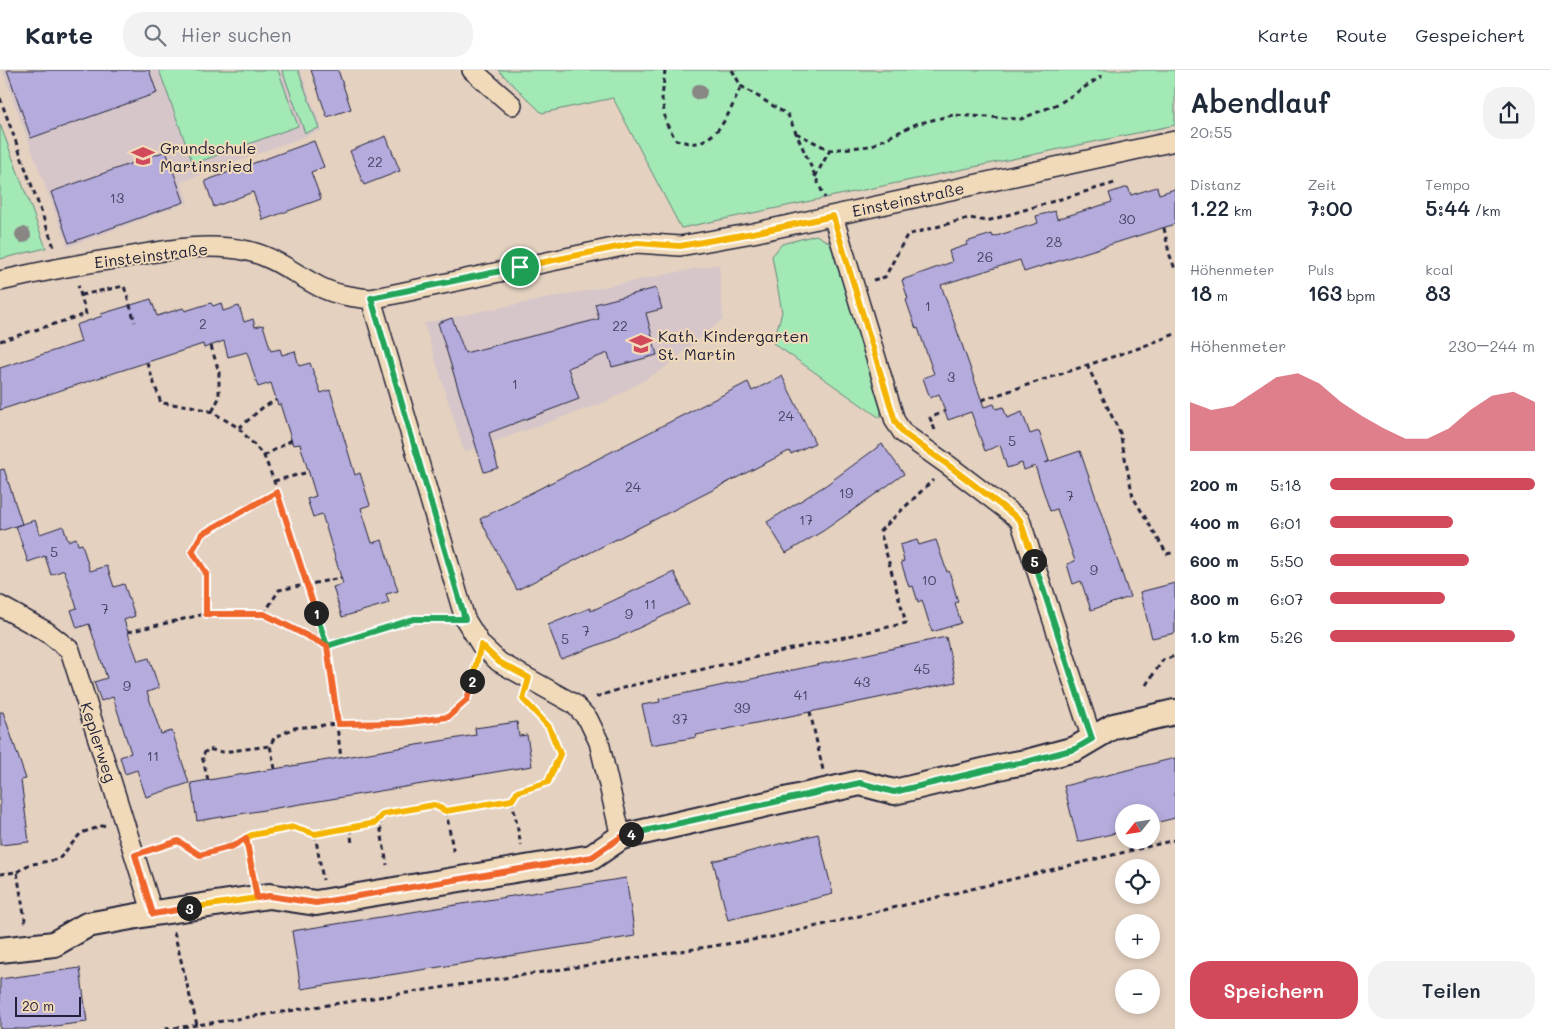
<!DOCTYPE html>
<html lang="de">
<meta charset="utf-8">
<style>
:root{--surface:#fff;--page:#f2f2f3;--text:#1f2937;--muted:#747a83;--line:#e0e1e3;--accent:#d1495b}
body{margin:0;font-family:Mali,sans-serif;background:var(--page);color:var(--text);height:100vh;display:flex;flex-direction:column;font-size:19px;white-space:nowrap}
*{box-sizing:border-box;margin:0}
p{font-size:16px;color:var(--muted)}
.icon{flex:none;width:28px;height:28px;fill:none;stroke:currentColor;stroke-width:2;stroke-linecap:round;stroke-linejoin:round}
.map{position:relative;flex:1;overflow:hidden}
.details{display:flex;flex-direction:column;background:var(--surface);width:375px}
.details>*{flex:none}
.needle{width:32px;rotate:240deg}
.tools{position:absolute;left:1115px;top:734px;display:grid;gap:10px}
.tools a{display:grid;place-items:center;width:45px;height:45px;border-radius:50%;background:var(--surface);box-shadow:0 2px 8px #0003;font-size:25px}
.scale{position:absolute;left:15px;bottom:12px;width:66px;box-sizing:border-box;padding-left:5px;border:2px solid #22223b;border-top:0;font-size:14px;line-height:18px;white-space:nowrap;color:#22223b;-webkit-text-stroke:4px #f0dab9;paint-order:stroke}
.pin{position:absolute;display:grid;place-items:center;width:42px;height:42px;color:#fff;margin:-21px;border:2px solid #fff;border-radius:50%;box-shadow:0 1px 5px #0007}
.km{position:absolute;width:25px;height:25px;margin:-12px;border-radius:50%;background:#222;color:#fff;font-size:14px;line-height:25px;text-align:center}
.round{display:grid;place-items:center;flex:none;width:52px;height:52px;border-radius:20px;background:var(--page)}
.summary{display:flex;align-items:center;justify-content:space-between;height:85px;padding:0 15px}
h1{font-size:28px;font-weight:600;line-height:38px}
.stats{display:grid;grid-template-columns:repeat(3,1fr);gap:8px;height:85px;padding:5px 15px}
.stats div{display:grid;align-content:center}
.stats b{font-size:21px;font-weight:600}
.stats small{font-size:14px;font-weight:400}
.stats p{font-size:14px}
.chart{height:140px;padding:10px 15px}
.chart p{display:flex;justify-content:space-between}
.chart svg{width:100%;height:90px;margin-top:5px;fill:var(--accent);opacity:.7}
.primary-button{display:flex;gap:10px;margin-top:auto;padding:10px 15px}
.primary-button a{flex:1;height:58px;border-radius:20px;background:var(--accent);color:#fff;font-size:20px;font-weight:600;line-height:58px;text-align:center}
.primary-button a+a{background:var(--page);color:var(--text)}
ul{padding:0 15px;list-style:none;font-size:16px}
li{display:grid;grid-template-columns:80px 60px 1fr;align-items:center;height:38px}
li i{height:12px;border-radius:6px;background:var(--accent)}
header{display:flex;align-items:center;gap:30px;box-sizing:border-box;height:70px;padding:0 25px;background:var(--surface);border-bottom:1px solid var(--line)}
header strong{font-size:24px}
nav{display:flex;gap:28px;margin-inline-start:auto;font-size:18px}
.search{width:350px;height:45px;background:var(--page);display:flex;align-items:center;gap:12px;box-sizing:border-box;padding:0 18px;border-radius:20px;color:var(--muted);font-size:19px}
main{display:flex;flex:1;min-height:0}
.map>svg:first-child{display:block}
.built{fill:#d6c6c9}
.green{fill:#a3e9b5;stroke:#628678}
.building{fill:#b5acdd;stroke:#22223b}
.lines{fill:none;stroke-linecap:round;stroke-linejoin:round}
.minor-casing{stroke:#22223b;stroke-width:22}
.tertiary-casing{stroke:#22223b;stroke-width:28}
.path{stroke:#22223b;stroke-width:3;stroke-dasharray:5 4;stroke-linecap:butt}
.minor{stroke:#f0dab9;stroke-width:19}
.tertiary{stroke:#f0dab9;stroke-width:24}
.tree{fill:#888784}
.split-1-casing{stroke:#fff;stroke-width:10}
.split-2-casing{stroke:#fff;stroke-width:10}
.split-3-casing{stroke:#fff;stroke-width:10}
.split-4-casing{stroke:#fff;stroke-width:10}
.split-5-casing{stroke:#fff;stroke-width:10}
.split-6-casing{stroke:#fff;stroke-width:10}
.split-1{stroke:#22a559;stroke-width:6}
.split-2{stroke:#f0652b;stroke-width:6}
.split-3{stroke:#f5b400;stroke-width:6}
.split-4{stroke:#f0652b;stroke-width:6}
.split-5{stroke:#22a559;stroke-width:6}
.split-6{stroke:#f5b400;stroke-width:6}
.labels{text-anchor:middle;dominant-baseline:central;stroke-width:4;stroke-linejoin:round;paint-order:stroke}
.number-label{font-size:14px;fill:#474464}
.poi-label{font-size:16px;fill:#22223b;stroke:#f0dab9;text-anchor:start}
.street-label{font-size:16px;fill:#22223b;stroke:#f0dab9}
</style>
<header>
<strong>Karte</strong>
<div class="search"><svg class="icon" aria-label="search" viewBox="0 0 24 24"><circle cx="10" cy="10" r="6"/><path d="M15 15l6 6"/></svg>Hier suchen</div>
<nav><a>Karte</a><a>Route</a><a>Gespeichert</a></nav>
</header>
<main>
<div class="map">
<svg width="1175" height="959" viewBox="0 0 1175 959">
<rect width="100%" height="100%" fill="#e4d1c0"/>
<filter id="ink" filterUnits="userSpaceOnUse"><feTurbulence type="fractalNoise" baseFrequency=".02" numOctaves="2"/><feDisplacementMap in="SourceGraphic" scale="10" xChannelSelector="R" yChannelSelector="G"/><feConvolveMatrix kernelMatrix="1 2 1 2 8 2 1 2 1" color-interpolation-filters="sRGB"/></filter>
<g filter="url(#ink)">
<path class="built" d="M2,0H300L322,60L181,112L188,132L68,177Z
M719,194L723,249L663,299L606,332L464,382L424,253Z"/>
<path class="green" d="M159,0H278L298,56L193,94Z
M282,0H298L319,58L305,63Z
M498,0H1175V55L681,158L613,28L542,43Z
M0,54L46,178L0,189Z
M816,165L830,173L882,336L880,348L773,273L782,242L772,186L782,174Z"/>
<path class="building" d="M7,0H149L157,23L31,68Z
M311,0H338L351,39L327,47Z
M386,66L400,101L364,115L350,81Z
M314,71L324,97L311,102L321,129L263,150L253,122L214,137L205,111Z
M166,81L184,132L69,173L51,122Z
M1128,117L1131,125L1157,117L1159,124L1175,119V154L1024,202L1020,190L941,215L984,337L994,334L996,339L1003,337L1007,348L1022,342L1030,364L1039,361L1049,391L1045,393L1080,381L1130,527L1091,540L1081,511L1073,514L1067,494L1075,491L1057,439L1050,441L1035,396L1024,400L1022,393L1007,398L1000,375L985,381L971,342L948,350L939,324L930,328L923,308L934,304L918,258L916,259L906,230L908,229L902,210L952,192L949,181L967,175L966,172L992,164L993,167L1038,153L1036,146L1055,141L1057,149L1112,132L1109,123Z
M656,218L662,239L646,243L657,285L612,297L608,283L568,298L579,329L489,363L498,398L484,402L438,253L452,248L465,283L599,249L595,234Z
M151,229L157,246L183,238L185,241L211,233L213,236L221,233L223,241L239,236L244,252L253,249L255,257L263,255L271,281L280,279L282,285L295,281L299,296L310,293L321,323L330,320L355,405L360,403L370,435L361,438L372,473L382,470L398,521L386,524L389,533L342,547L333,517L343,514L322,444L313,447L307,429L316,426L300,374L293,375L280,334L278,335L271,313L258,317L247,282L228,287L224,271L204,278L203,274L0,340V298L81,272L76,255L102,246L101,244Z
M782,306L815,373L791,384L789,381L517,520L480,449L748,312L752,321Z
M882,374L904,404L823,461L786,483L767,452L826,415Z
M4,399L22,454L0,461V400Z
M35,450L40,464L63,456L68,471L76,468L78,475L82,474L90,501L107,496L114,517L124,514L135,546L124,550L131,572L138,591L149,588L159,618L147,622L161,664L172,661L189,713L146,727L137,700L125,704L120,687L131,683L113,627L101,631L94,612L107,608L89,554L77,558L71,540L77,538L64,500L51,505L45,486L28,492L16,456Z
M917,470L919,475L936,470L947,502L949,501L958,532L955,533L961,553L932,562L922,530L918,532L913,516L909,517L901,492L904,491L900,475Z
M674,502L689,534L624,565L561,589L548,555L590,538L591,541Z
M1175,513V563L1152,568L1140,522Z
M946,567L956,612L717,661L696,665L697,667L651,675L642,635L660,632L659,629Z
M0,642H3L26,709L21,710L29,772L0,775Z
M517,652L519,666L527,665L532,696L197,751L191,713L476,665L475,658Z
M1175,688V748L1151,754V742H1124V761L1078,772L1064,716Z
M818,764L833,824L728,850L713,791Z
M626,808L635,866L301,919L292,861Z
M80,898L87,952L31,959H0V909Z"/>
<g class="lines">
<defs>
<path id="minor" d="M472,0L512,35
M833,146L895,351L903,363L948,395L1020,450L1092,669
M0,211C43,201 84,193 127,187C167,180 208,172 248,181C275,187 296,205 320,217C336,225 353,227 371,229L637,173L680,176L753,163L1175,71
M371,229L465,549L481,575L499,592L574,634L588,649L599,672L621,767
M0,536L47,562L70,580L153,844"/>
<path id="tertiary" d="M0,880L54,874L87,855L148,844L269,826L316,833L592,787L621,767L860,713L894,722L1008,695L1026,692L1075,679L1114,656L1175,642"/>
</defs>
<use href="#minor" class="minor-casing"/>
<use href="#tertiary" class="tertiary-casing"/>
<path class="path" d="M665,0L662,29L666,53L676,70C682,71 690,74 696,73C721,68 732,37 741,16
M732,0L741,16L788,45L825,128
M0,28L55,180
M796,63L830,80L870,76L916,54L953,45L1021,49L1060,33L1102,6
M815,107L830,80
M1164,158L1169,183L1175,199
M873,210L885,207L907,165L969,148L987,151L1118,112
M81,225L124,216L135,252
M0,271L86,244L78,215
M211,276L219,302V328L212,342
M147,293L161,333L191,336L212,342L239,358L264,386L274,411L327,576L414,549H444
M1087,295L1120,363L1133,427L1167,484L1175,482
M982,330L1139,278L1175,264
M239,358L262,338L276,330
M935,360L930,348L945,341
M264,386L292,370
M274,411L309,402
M277,422L202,464L193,481L206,503L205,544H264L327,576L341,688
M264,544L279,520L341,508
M128,562L205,544
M1146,615L1163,590L1175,586
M596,627L629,616L906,553L880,461L933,410
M810,642L823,700
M275,699L270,676L274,668L294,658L337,654L401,653L448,647L467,630L475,598
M208,710L202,686L208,679L222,682L270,676
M512,730L521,775
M446,741L454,785
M379,749L387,795
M350,758L352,774
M315,764L323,810
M246,769L253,807
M152,780L178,771L199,785L233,776L252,765L294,757L315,764L375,753L383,744L434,735L446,741L512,730L517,722L548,712L560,684L549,657L527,633
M17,802L28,795L59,789L81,763L105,755
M0,804L17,802L26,856
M174,862L197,955L772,867L1175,770
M165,959L197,955"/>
<use href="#minor" class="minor"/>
<use href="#tertiary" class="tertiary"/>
</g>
<g class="tree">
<circle cx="699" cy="22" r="8"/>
<circle cx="23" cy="165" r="8"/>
</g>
</g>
<g class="lines" filter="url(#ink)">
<defs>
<path id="split-1" d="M316,543L327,576L414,549H465L371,228L520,197"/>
<path id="split-2" d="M316,543L277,422L202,464L192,481L206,503V544H264L327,576L338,654L401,653L448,647L467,630L472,611"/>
<path id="split-3" d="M189,838L257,828L246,768L252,765L294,757L315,764L375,753L383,744L434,735L446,741L512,730L517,722L548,712L560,684L549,657L523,629L529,608L499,592L481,575L472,611"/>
<path id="split-4" d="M189,838L153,844L135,785L178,771L200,785L233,776L246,768L257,828L269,826L316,833L592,787L621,767L631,764"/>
<path id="split-5" d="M631,764L860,713L894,722L1008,695L1026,692L1075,679L1092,669L1034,491"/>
<path id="split-6" d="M520,197L637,173L680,176L753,163L833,146L895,351L903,363L948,395L1020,450L1034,491"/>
</defs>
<use href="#split-1" class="split-1-casing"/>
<use href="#split-2" class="split-2-casing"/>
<use href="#split-3" class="split-3-casing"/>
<use href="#split-4" class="split-4-casing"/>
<use href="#split-5" class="split-5-casing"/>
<use href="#split-6" class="split-6-casing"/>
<use href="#split-1" class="split-1"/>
<use href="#split-2" class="split-2"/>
<use href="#split-3" class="split-3"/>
<use href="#split-4" class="split-4"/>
<use href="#split-5" class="split-5"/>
<use href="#split-6" class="split-6"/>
</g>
<defs>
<symbol id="school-bare" viewBox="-9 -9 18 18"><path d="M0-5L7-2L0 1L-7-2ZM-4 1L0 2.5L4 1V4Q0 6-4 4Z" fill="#d1495b" stroke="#f0dab9" stroke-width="2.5" paint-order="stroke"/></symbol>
</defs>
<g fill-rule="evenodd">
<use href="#school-bare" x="127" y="70" width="32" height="32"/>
<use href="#school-bare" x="625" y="258" width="32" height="32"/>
</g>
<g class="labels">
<g class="number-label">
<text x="375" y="91">22</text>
<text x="117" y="127">13</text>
<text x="1127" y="148">30</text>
<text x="1054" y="171">28</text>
<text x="985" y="186">26</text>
<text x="928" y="235">1</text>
<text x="203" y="253">2</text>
<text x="620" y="255">22</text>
<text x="951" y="306">3</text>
<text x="515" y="313">1</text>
<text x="786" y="345">24</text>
<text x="1012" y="370">5</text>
<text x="633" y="416">24</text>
<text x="846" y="422">19</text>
<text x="1070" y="425">7</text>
<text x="806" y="449">17</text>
<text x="54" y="481">5</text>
<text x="1094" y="499">9</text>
<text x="929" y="509">10</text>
<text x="650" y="533">11</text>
<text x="105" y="538">7</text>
<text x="629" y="543">9</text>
<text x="586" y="560">7</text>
<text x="565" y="568">5</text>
<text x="922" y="598">45</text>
<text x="862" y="611">43</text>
<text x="127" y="615">9</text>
<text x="801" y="624">41</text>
<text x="742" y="637">39</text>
<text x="680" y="648">37</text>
<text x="153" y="685">11</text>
</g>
<g class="poi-label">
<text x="160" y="77">Grundschule<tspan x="160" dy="18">Martinsried</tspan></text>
<text x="658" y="265">Kath. Kindergarten<tspan x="658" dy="18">St. Martin</tspan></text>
</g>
<g class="street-label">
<text transform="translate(908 129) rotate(-12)">Einsteinstraße</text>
<text transform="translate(151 185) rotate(-7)">Einsteinstraße</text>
<text transform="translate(99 672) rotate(72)">Keplerweg</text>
</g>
</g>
</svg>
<div class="tools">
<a><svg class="needle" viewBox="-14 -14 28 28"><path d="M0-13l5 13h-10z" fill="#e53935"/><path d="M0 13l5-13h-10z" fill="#747a83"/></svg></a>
<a><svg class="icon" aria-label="locate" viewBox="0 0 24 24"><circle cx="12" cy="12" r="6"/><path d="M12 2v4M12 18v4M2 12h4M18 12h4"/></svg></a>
<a>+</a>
<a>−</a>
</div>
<div class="scale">20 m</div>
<div class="pin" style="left:520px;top:197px;background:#1e9e55"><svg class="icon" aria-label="arrive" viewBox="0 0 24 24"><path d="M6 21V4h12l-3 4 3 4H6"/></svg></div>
<b class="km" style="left:316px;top:543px">1</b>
<b class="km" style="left:472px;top:611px">2</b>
<b class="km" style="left:189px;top:838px">3</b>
<b class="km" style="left:631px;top:764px">4</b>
<b class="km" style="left:1034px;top:491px">5</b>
</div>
<section class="details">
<div class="summary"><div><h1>Abendlauf</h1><p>20:55</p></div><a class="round"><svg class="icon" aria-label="share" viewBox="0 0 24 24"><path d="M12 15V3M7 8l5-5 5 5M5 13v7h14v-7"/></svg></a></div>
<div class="stats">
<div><p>Distanz</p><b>1.22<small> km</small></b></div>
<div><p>Zeit</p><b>7:00</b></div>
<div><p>Tempo</p><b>5:44<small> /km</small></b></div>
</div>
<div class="stats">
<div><p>Höhenmeter</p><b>18<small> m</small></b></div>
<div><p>Puls</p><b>163<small> bpm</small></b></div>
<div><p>kcal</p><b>83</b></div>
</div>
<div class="chart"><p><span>Höhenmeter</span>230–244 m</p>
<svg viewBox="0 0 160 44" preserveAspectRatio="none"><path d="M0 44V20L10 24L20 22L30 15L40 8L50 6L60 11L70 20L80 27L90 33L100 38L110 38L120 33L130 24L140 17L150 15L160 20V44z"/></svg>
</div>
<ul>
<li><b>200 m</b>5:18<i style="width:100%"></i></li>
<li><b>400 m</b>6:01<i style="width:60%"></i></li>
<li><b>600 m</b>5:50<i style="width:68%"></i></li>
<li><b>800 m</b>6:07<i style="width:56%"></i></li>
<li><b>1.0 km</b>5:26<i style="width:90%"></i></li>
</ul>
<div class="primary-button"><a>Speichern</a><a>Teilen</a></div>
</section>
</main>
